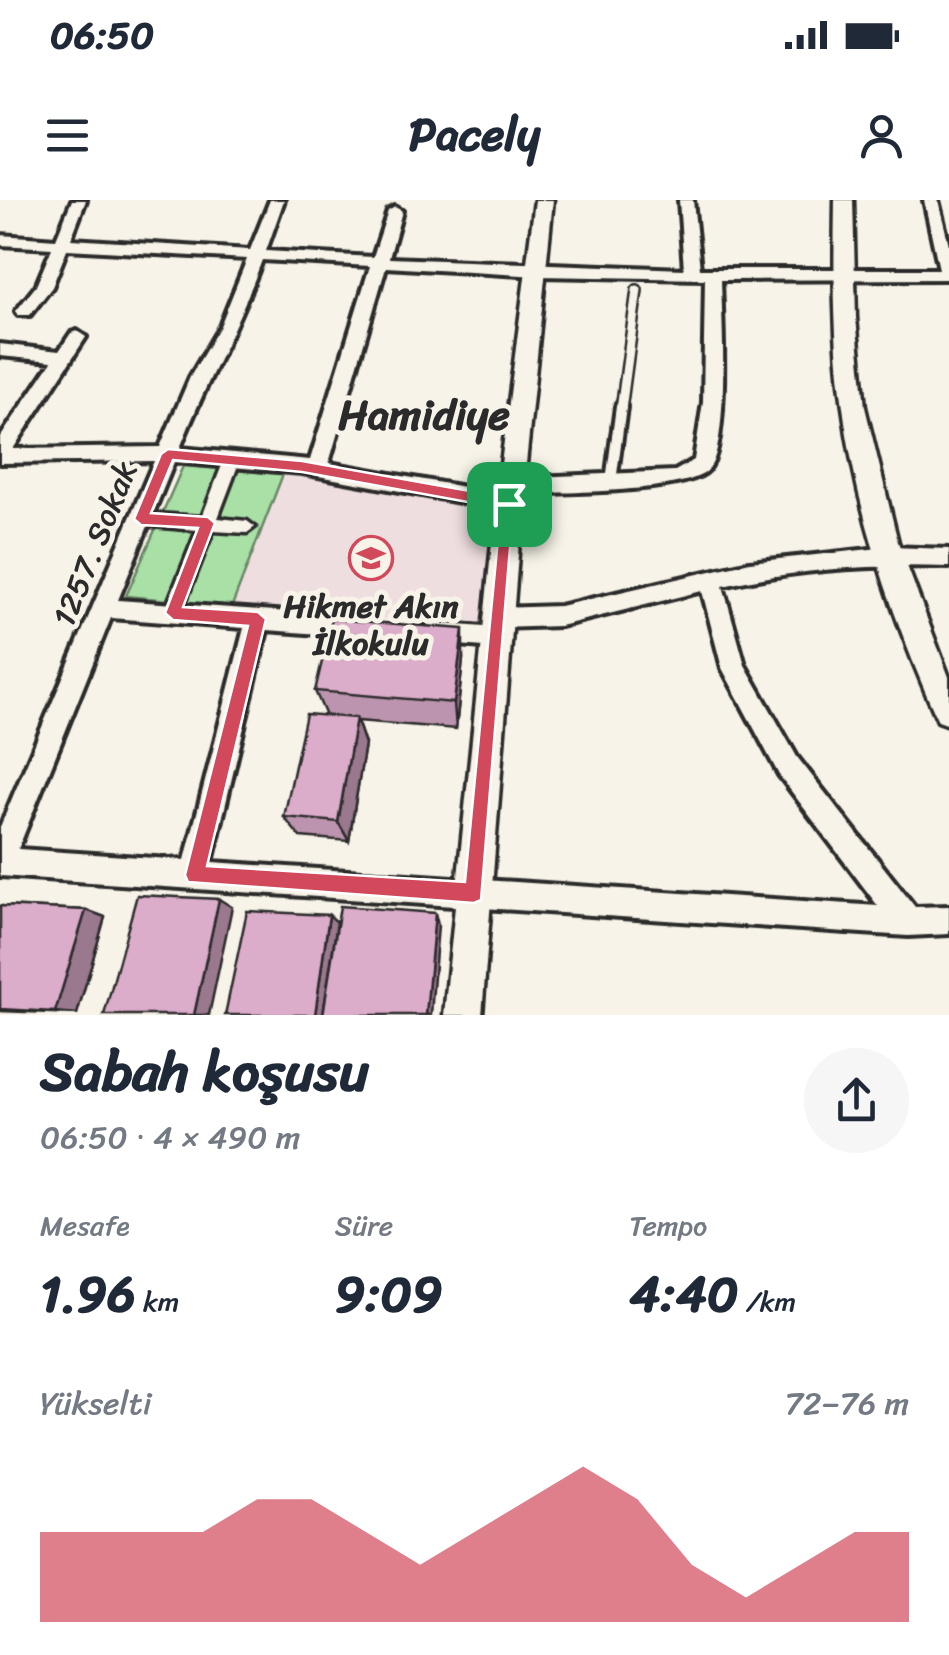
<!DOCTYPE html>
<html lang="tr">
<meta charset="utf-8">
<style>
:root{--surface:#fff;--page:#f6f6f7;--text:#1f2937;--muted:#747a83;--accent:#d1495b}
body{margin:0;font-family:Sriracha,sans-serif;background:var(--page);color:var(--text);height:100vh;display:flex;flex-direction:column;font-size:38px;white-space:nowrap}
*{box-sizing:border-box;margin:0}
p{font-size:32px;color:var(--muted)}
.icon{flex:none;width:55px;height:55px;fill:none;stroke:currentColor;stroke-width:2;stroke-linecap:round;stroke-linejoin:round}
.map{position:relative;height:815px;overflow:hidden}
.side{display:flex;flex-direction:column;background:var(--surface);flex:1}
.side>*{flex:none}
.pin{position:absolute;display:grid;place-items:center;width:85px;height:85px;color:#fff;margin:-42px;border-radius:20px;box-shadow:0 5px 15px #0006}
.round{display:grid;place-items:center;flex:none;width:105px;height:105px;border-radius:52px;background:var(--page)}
.summary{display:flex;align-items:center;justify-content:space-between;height:170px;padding:0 40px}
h1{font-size:55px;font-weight:700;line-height:75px}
.stats{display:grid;grid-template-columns:repeat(3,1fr);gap:15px;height:170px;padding:10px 40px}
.stats div{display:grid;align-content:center}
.stats b{font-size:50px;font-weight:700}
.stats small{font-size:28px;font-weight:400}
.stats p{font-size:28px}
.chart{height:280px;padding:20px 40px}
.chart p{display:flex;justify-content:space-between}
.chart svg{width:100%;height:180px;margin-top:10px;fill:var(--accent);opacity:.7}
.status{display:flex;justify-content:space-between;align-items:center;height:70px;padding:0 50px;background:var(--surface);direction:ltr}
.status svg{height:28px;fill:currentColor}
header{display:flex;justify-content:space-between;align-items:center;height:130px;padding:0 40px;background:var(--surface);font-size:45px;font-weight:700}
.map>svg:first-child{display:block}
.built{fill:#efdedf}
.green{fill:#a8e0a5;stroke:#6a8668;stroke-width:2.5}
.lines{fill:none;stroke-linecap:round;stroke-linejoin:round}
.service-far1-casing{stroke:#2b2b2b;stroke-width:14}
.service-casing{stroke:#2b2b2b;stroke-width:18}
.pedestrian-casing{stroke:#2b2b2b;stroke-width:7}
.minor-casing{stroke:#2b2b2b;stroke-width:8}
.tertiary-casing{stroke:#2b2b2b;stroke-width:7}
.service-far1{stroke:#f7f3e8;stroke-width:9}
.service{stroke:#f7f3e8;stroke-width:10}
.pedestrian{fill:#f7f3e8;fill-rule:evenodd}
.minor{fill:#f7f3e8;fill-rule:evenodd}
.tertiary{fill:#f7f3e8;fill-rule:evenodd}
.wall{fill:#bd94af;stroke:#2b2b2b;stroke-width:2.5}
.shaded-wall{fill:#9a788e;stroke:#2b2b2b;stroke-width:2.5}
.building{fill:#dcaccb;stroke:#2b2b2b;stroke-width:2.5}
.route{fill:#d1495b;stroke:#fff;stroke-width:2.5;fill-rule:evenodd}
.labels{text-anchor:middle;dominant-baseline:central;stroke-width:10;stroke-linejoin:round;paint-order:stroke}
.street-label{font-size:32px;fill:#2b2b2b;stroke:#f7f3e8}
.poi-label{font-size:32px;font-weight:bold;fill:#2b2b2b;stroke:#f7f3e8}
.district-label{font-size:42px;font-weight:bold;fill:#2b2b2b;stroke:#f7f3e8}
</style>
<div class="status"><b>06:50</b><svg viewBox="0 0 49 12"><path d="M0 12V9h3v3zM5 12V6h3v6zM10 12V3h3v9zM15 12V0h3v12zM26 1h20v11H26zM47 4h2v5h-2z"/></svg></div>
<header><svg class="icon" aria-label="menu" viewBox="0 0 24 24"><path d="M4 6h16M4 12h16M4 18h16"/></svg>Pacely<svg class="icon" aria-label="person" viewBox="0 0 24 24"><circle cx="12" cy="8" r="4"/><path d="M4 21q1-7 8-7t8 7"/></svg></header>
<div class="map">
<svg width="949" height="815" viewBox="0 0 949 815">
<rect width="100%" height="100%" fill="#f7f3e8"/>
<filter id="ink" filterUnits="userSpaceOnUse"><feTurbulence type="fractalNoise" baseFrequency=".01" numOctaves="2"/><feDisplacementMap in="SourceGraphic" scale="20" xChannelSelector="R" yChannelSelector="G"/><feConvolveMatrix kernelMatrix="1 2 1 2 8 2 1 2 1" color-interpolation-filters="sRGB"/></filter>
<g filter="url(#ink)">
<path class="built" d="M283,274L496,311L485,427L232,406Z"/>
<path class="green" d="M183,266L283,274L232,406L126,396Z"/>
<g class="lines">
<defs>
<path id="service-far1" d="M621,210L637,90"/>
<path id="service" d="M611,281L621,207"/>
<path id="pedestrian" d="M232,254L240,260L218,318L247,321L255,327L247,333L213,331L179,418L173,420L167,418L164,413L197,330L141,325L133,319L141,313L202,317L224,260Z"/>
<path id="minor" d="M72,0H86L71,39L250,50L270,0H284L266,51L373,57L388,11L395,7L402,11L389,58L684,69L679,0H693L700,69H939L924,0H938L949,45V79L721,80C722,116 730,246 708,270C687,294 548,292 511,294L501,286L511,278L675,271L694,260L703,202L705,79L538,76L386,67L329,263L509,295L516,297L519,303L516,309L509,311L302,273L174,262L118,400L360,417L368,420L371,427L368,434L360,437L267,430L212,662L878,706L779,575L722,468L702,391L560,426L498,428L490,425L487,418L490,411L498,408L560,406L750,362L889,347L949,349V367C874,364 796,369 723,386L745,465L797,557L915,707L949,706V734L908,736L0,676V627L154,261L0,263V238L52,161L0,156V144L59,151L71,133L77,131L86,137L13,249L160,247L190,177L220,126L247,59L67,49L52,87L30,115H18L16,111L36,86L52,48L0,45V35L56,39ZM262,60L370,66L310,260L180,248C205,184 238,125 262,60ZM111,418L244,428L185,660L18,649Z
M432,423L497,428L505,431L509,438L505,445L497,448L432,443L424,440L421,433L424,426Z"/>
<path id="tertiary" d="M535,0H553L522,303L482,815H444L496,303Z
M835,0H853L856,118L865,207L898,342L949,477V525L938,521C894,422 857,315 843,207C833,138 834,69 835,0Z"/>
</defs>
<use href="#service-far1" class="service-far1-casing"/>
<use href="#service" class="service-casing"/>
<use href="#pedestrian" class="pedestrian-casing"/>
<use href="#minor" class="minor-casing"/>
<use href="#tertiary" class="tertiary-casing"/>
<use href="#service-far1" class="service-far1"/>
<use href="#service" class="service"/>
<use href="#pedestrian" class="pedestrian"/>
<use href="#minor" class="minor"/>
<use href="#tertiary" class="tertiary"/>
</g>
<path class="wall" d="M463,459L456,529L357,521L365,544L349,641L300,637L284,617L326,516L315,491Z
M0,706L86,710L105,717L77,814L0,811Z"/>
<path class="shaded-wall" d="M463,429V459L456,529L454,503Z
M356,518L365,544L349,641L338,622Z
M219,699L232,707L209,815H194Z
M86,710L105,717L77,814L55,812Z
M435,713L438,725L431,815H426Z
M329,715L337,722L323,815H315Z"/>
<path class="building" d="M332,419L463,429L454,503L315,491Z
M306,514L356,518L338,622L284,617Z
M137,695L219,699L194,815H104Z
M0,706L86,710L55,812L0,809Z
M340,706L435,713L426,815H323Z
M247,711L329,715L315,815H225Z"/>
</g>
<path class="route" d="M168,249L302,261L514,299L481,700L474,703L188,682L185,675L248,426L173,420L165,413L198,328L141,325L134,319L161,254ZM173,260L302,272L501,308L465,682L207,666L266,419L258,412L183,407L215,323L208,317L151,313Z"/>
<defs>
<symbol id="school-ring" viewBox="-11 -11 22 22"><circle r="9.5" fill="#f7f3e8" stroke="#d1495b" stroke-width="1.5"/><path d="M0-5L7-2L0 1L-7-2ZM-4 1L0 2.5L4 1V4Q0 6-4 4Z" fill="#d1495b"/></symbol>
</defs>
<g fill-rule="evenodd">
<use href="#school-ring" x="346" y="333" width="50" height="50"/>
</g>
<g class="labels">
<g class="street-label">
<text transform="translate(95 344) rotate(-68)">1257. Sokak</text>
</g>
<g class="poi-label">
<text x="371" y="406">Hikmet Akın<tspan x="371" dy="37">İlkokulu</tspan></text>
</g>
<g class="district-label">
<text x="424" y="215">Hamidiye</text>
</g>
</g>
</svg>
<div class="pin" style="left:509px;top:304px;background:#1e9e55"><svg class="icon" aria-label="arrive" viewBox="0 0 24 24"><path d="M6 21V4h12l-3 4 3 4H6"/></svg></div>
</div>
<section class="side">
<div class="summary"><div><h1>Sabah koşusu</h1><p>06:50 · 4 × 490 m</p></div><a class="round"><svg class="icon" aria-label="share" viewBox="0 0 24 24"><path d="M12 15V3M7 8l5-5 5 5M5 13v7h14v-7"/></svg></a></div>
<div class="stats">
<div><p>Mesafe</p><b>1.96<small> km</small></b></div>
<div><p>Süre</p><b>9:09</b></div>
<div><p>Tempo</p><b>4:40<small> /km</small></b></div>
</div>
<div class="chart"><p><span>Yükselti</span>72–76 m</p>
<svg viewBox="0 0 160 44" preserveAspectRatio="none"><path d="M0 44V22L10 22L20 22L30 22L40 14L50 14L60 22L70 30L80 22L90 14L100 6L110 14L120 30L130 38L140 30L150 22L160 22V44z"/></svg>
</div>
</section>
